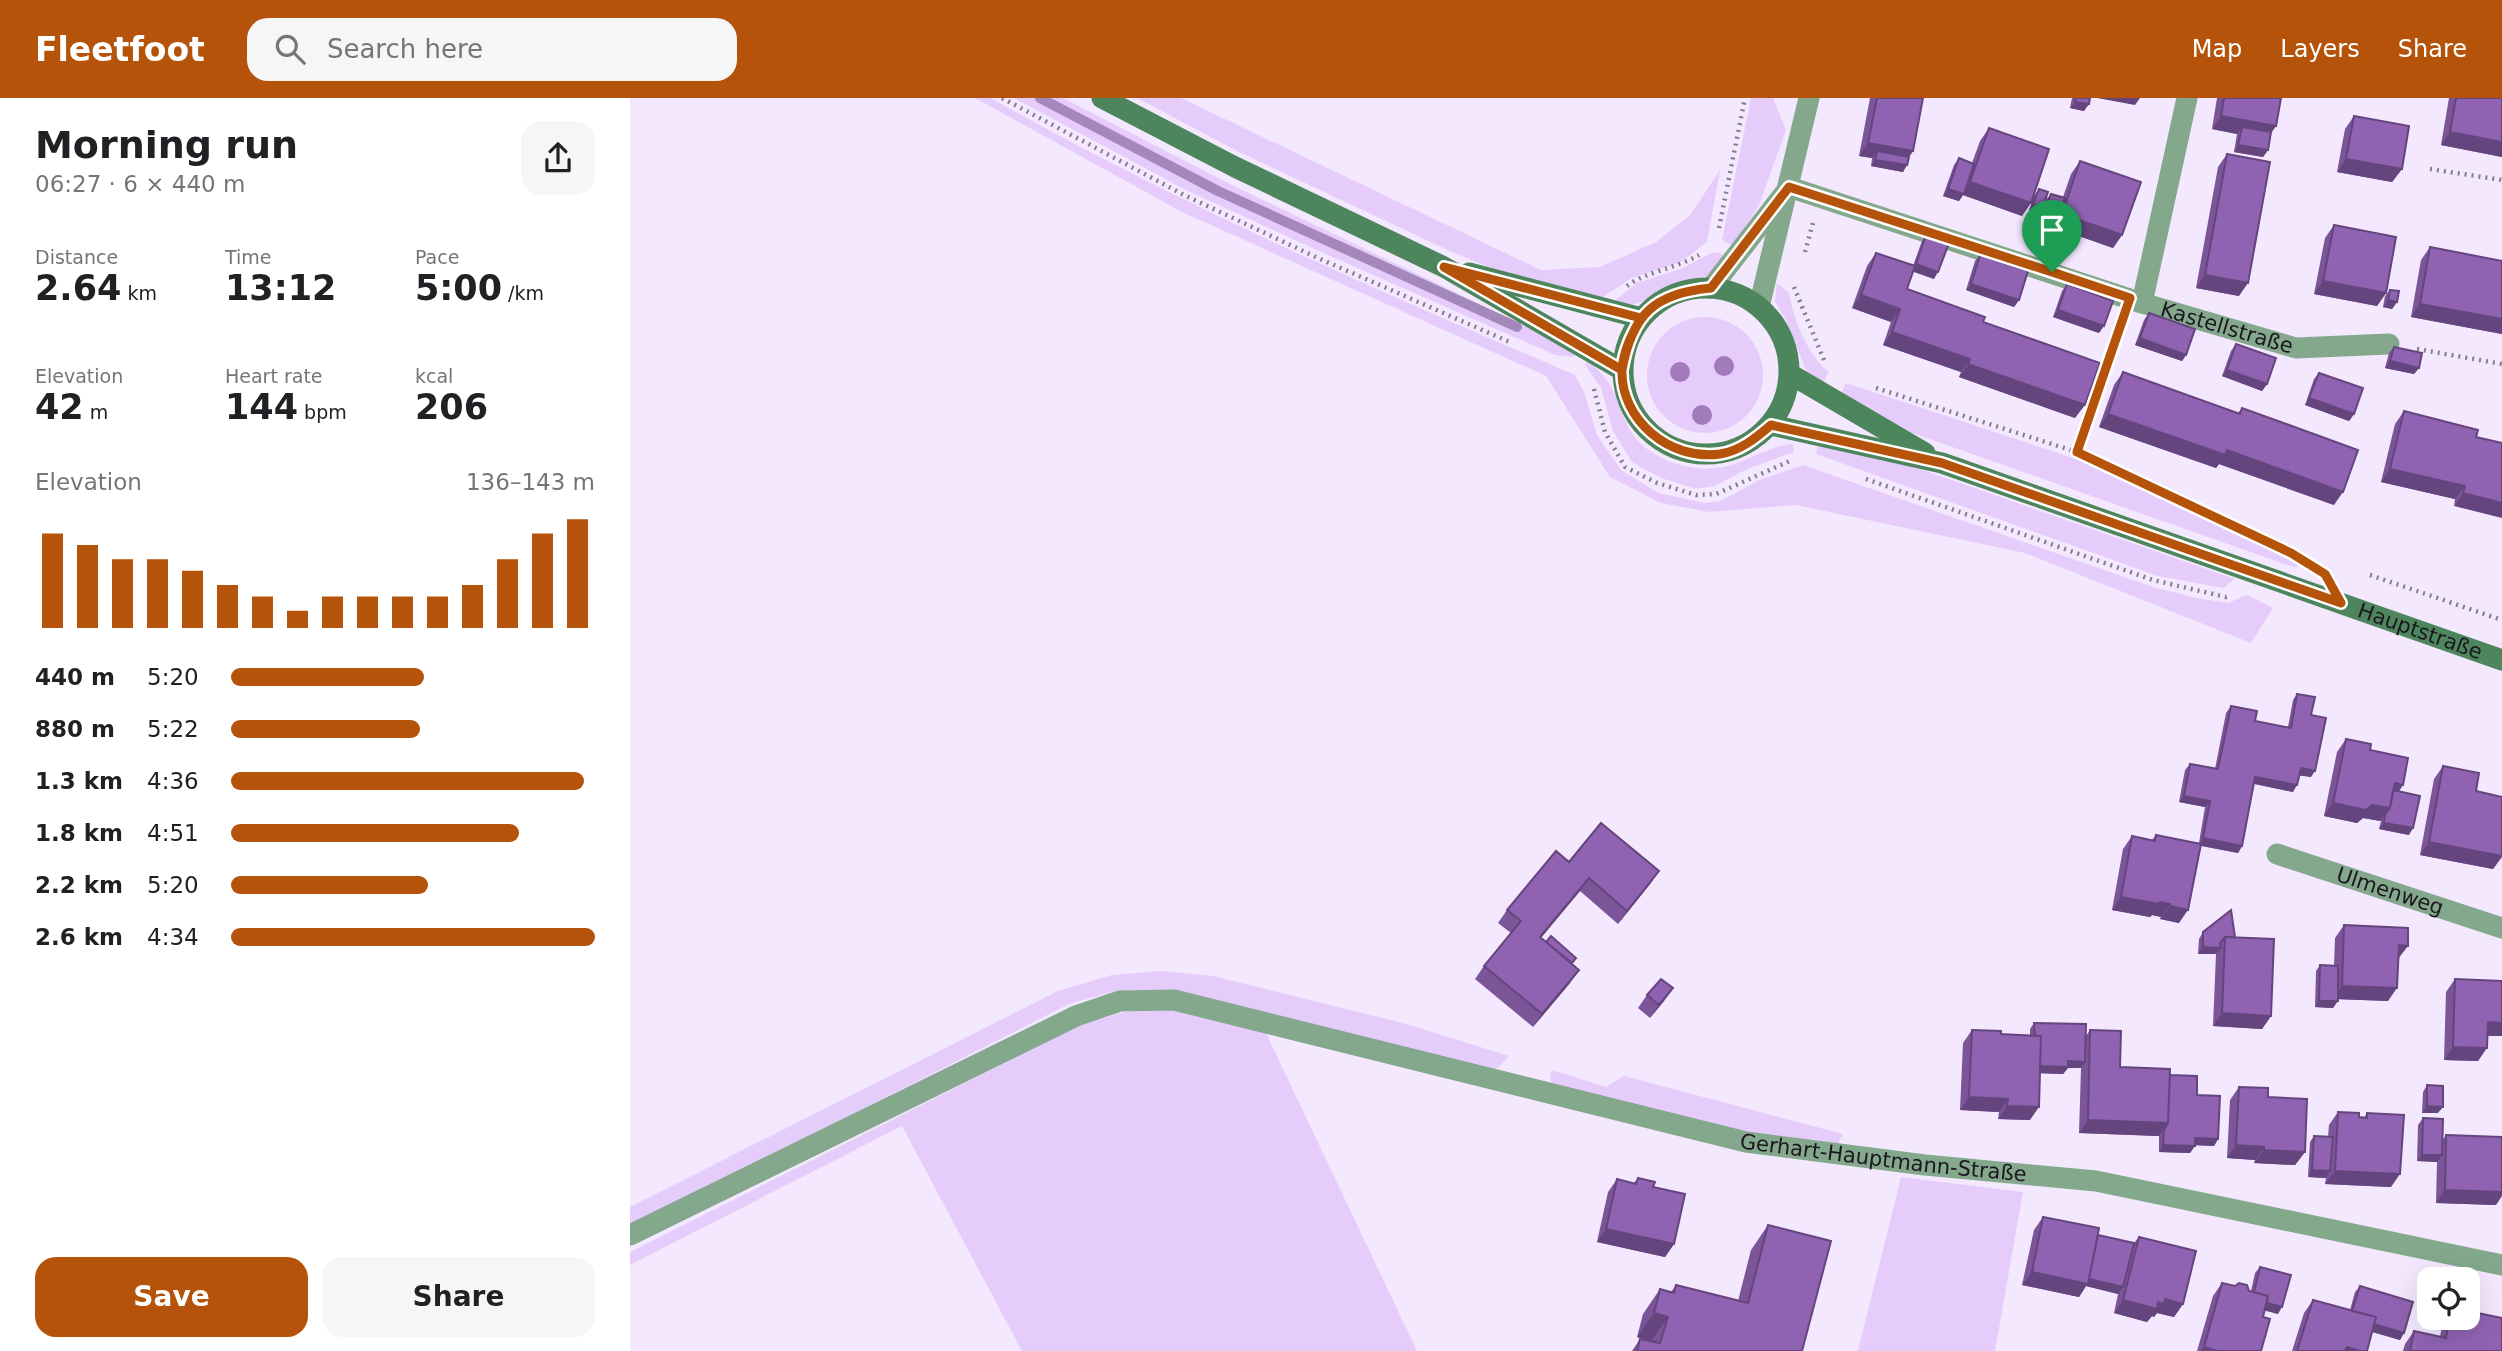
<!DOCTYPE html>
<meta charset="utf-8">
<style>
:root{--surface:#fff;--page:#f6f6f6;--text:#202124;--muted:#757577;--accent:#b45309}
body{margin:0;font-family:"DejaVu Sans",sans-serif;background:var(--page);color:var(--text);height:100vh;display:flex;flex-direction:column;font-size:26px;white-space:nowrap}
*{box-sizing:border-box;margin:0}
p{font-size:23px;color:var(--muted)}
.icon{flex:none;width:38px;height:38px;fill:none;stroke:currentColor;stroke-width:2;stroke-linecap:round;stroke-linejoin:round}
.map{position:relative;flex:1;overflow:hidden}
.details{display:flex;flex-direction:column;background:var(--surface);width:630px}
.details>*{flex:none}
.fabs{position:absolute;left:1787px;top:1169px;display:grid;gap:14px}
.fabs a{display:grid;place-items:center;width:63px;height:63px;border-radius:14px;background:var(--surface);box-shadow:0 7px 28px #0002;font-size:35px}
.pin{position:absolute;display:grid;place-items:center;width:60px;height:60px;color:#fff;margin:-72px -30px;border-radius:50% 50% 50% 0;rotate:-45deg;box-shadow:0 0 7px #0007}
.pin .icon{rotate:45deg}
.round{display:grid;place-items:center;flex:none;width:74px;height:74px;border-radius:21px;background:var(--page)}
.summary{display:flex;align-items:center;justify-content:space-between;height:119px;padding:0 35px}
h1{font-size:38px;font-weight:700;line-height:52px}
.metrics{display:grid;grid-template-columns:repeat(3,1fr);gap:10px;height:119px;padding:7px 35px}
.metrics div{display:grid;align-content:center}
.metrics b{font-size:35px;font-weight:700}
.metrics small{font-size:19px;font-weight:400}
.metrics p{font-size:19px}
.chart{height:196px;padding:14px 35px}
.chart p{display:flex;justify-content:space-between}
.chart svg{width:100%;height:126px;margin-top:7px;stroke:var(--accent);stroke-width:6}
.primary-button{display:flex;gap:14px;margin-top:auto;padding:14px 35px}
.primary-button a{flex:1;height:80px;border-radius:21px;background:var(--accent);color:#fff;font-size:28px;font-weight:700;line-height:80px;text-align:center}
.primary-button a+a{background:var(--page);color:var(--text)}
ul{padding:0 35px;list-style:none;font-size:23px}
li{display:grid;grid-template-columns:112px 84px 1fr;align-items:center;height:52px}
li i{height:18px;border-radius:9px;background:var(--accent)}
header{display:flex;align-items:center;gap:42px;box-sizing:border-box;height:98px;padding:0 35px;background:var(--accent);color:#fff}
header strong{font-size:33px}
nav{display:flex;gap:38px;margin-inline-start:auto;font-size:24px}
.search{width:490px;height:63px;background:var(--page);display:flex;align-items:center;gap:18px;box-sizing:border-box;padding:0 24px;border-radius:21px;color:var(--muted);font-size:26px}
main{display:flex;flex:1;min-height:0}
.map>svg:first-child{display:block}
.green{fill:#e5ccfb}
.lines{fill:none;stroke-linecap:round;stroke-linejoin:round}
.stream{stroke:#a488bb;stroke-width:10}
.path{stroke:#857d8d;stroke-width:4.5;stroke-dasharray:2 5;stroke-linecap:butt}
.street{stroke:#83a88c;stroke-width:21}
.secondary{stroke:#4d855d;stroke-width:21}
.tree{fill:#a17bba}
.wall{fill:#7c5599}
.shaded-wall{fill:#65457d}
.building{fill:#9063b2;stroke:#65457d;stroke-width:2}
.route-casing{stroke:#fff;stroke-width:14}
.route{stroke:#b45309;stroke-width:9}
.labels{text-anchor:middle;dominant-baseline:central;stroke-width:5;stroke-linejoin:round;paint-order:stroke}
.street-label{font-size:21px;fill:#1b1620;stroke:#fff}
</style>
<header>
<strong>Fleetfoot</strong>
<div class="search"><svg class="icon" aria-label="search" viewBox="0 0 24 24"><circle cx="10" cy="10" r="6"/><path d="M15 15l6 6"/></svg>Search here</div>
<nav><a>Map</a><a>Layers</a><a>Share</a></nav>
</header>
<main>
<section class="details">
<div class="summary"><div><h1>Morning run</h1><p>06:27 · 6 × 440 m</p></div><a class="round"><svg class="icon" aria-label="share" viewBox="0 0 24 24"><path d="M12 15V3M7 8l5-5 5 5M5 13v7h14v-7"/></svg></a></div>
<div class="metrics">
<div><p>Distance</p><b>2.64<small> km</small></b></div>
<div><p>Time</p><b>13:12</b></div>
<div><p>Pace</p><b>5:00<small> /km</small></b></div>
</div>
<div class="metrics">
<div><p>Elevation</p><b>42<small> m</small></b></div>
<div><p>Heart rate</p><b>144<small> bpm</small></b></div>
<div><p>kcal</p><b>206</b></div>
</div>
<div class="chart"><p><span>Elevation</span>136–143 m</p>
<svg viewBox="0 0 160 44" preserveAspectRatio="none"><path d="M5 44V11M15 44V15M25 44V20M35 44V20M45 44V24M55 44V29M65 44V33M75 44V38M85 44V33M95 44V33M105 44V33M115 44V33M125 44V29M135 44V20M145 44V11M155 44V6"/></svg>
</div>
<ul>
<li><b>440 m</b>5:20<i style="width:53%"></i></li>
<li><b>880 m</b>5:22<i style="width:52%"></i></li>
<li><b>1.3 km</b>4:36<i style="width:97%"></i></li>
<li><b>1.8 km</b>4:51<i style="width:79%"></i></li>
<li><b>2.2 km</b>5:20<i style="width:54%"></i></li>
<li><b>2.6 km</b>4:34<i style="width:100%"></i></li>
</ul>
<div class="primary-button"><a>Save</a><a>Share</a></div>
</section>
<div class="map">
<svg width="1872" height="1253" viewBox="0 0 1872 1253">
<rect width="100%" height="100%" fill="#f4e8fe"/>
<path class="green" d="M345,0H361C549,107 747,192 945,277L954,294L967,337L991,372L1028,395L1075,405L1091,403L1127,383L1173,367L1523,489L1567,500L1598,505L1617,497L1643,510L1621,545L1395,455L1166,407L1079,414L1031,405L980,379L916,278L552,114Z
M384,0H433L602,87L889,225L947,256L942,259L925,257L691,154L556,92Z
M507,0H551L911,172L970,169L1026,144L1061,116L1090,72L1077,144L1051,164L1002,180L968,202L899,185L822,154L609,54Z
M1121,0H1143L1156,32L1129,107L1103,148L1092,142Z
M1088,154L1093,157C1093,164 1088,172 1082,176C1074,181 1060,181 1050,185C1028,194 1008,214 983,204L1007,185L1053,170L1079,156Z
M1147,185L1159,195C1163,221 1178,258 1199,274L1191,288L1177,275L1157,224L1145,204Z
M1017 277a58 58 0 1 1 116 0a58 58 0 1 1-116 0Z
M958,261C966,270 977,280 982,290C990,307 995,329 1008,343C1029,365 1068,376 1098,368C1120,362 1139,348 1163,346L1164,354L1117,371L1085,388L1066,391L1031,380L1002,364L983,333L971,290L955,267Z
M1216,285L1446,361L1670,465L1666,470L1274,332L1209,300Z
M1189,343L1241,354L1605,481L1593,490L1528,478L1186,356Z
M531,873L583,878L773,925L879,958L868,970L859,972L545,892L486,893L439,906L0,1129V1109L428,893L482,877Z
M542,912L636,935L787,1253H392L272,1028L0,1167V1154L448,928L494,914Z
M922,972L976,989L994,978L1213,1036L1205,1051L1117,1037L922,987L920,978Z
M1271,1079L1393,1094L1365,1253H1228Z"/>
<g class="lines">
<path class="stream" d="M410,0L588,93L887,229"/>
<path class="path" d="M372,0L554,97L688,160L882,245
M1800,71L1872,82
M1089,130L1115,0
M1175,154L1183,125
M997,188C1015,174 1047,170 1069,157
M1164,189L1194,262
M1787,251L1872,266
M1246,290L1447,354L1657,453
M964,291L975,334L995,369L1027,385L1066,397L1086,396L1162,362
M1447,354L1491,226
M1236,381L1523,482L1596,499L1599,498
M1740,477L1872,522"/>
<g class="street">
<path id="s1" d="M1159,89L1512,205L1666,250L1759,246"/>
<path d="M1081,190L1154,96"/>
<path d="M1512,205L1557,0"/>
<path d="M1129,209L1179,0"/>
<path id="s2" d="M1647,756L1872,830"/>
<path id="s3" d="M0,1137L446,918L490,903L544,902L1116,1044L1295,1067L1466,1083L1872,1167"/>
</g>
<g class="secondary">
<path d="M472,0L605,69L814,169L992,272"/>
<path d="M839,175L1011,220"/>
<circle cx="1076" cy="273" r="83"/>
<path d="M1160,276L1295,355"/>
<path id="s4" d="M1141,327L1312,365L1872,562"/>
</g>
</g>
<g class="tree">
<circle cx="1094" cy="268" r="10"/>
<circle cx="1050" cy="274" r="10"/>
<circle cx="1072" cy="317" r="10"/>
</g>
<path class="wall" d="M1240,0H1293L1283,53L1279,59L1273,74L1241,68L1242,60L1229,58Z
M1442,0H1460L1454,13L1440,10Z
M1587,0H1651L1646,28L1641,34L1638,52L1633,59L1604,54L1607,36L1582,31Z
M1819,0H1872V59L1811,47Z
M1724,18L1772,71L1762,84L1707,74L1715,31Z
M1359,30L1392,118L1333,97L1329,103L1313,98L1324,67L1329,60L1342,65L1350,43Z
M1597,56L1609,198L1566,190L1588,69Z
M1450,63L1492,137L1483,150L1409,124L1416,102L1421,96L1433,99L1441,76Z
M1409,91L1408,116L1399,112L1404,98Z
M1704,127L1756,195L1747,208L1684,196L1695,140Z
M1296,137L1304,181L1283,173L1277,191L1353,224L1445,320L1329,279L1331,274L1253,247L1261,224L1222,210L1237,168L1246,155L1283,168L1292,143Z
M1800,149L1872,163V236L1781,219L1791,162Z
M1350,157L1389,202L1384,209L1336,192L1345,163Z
M1437,186L1469,235L1423,219L1432,193Z
M1760,192L1767,204L1762,211L1753,209L1755,198Z
M1519,215L1556,257L1552,263L1505,247L1514,222Z
M1606,246L1637,286L1632,293L1592,278L1601,253Z
M1764,249L1789,270L1784,276L1755,270L1759,255Z
M1493,274L1608,315L1612,310L1704,407L1589,366L1586,370L1469,329L1484,287Z
M1689,275L1724,316L1719,323L1675,307L1684,281Z
M1774,313L1846,339L1872,345L1824,408L1825,401L1751,384L1765,326Z
M1667,596L1681,617V679L1669,677L1663,694L1624,686L1612,748L1608,755L1571,748L1549,825L1530,821L1531,819L1522,817L1520,819L1482,812L1493,751L1502,738L1522,742L1526,737L1569,745L1575,709L1549,704L1555,672L1560,666L1585,671L1596,615L1601,608L1625,623L1658,629L1663,602Z
M1716,641L1740,652L1773,687L1769,693L1779,737L1749,731L1751,723L1733,720L1727,725L1694,718L1707,654Z
M1813,668L1846,693L1871,759L1863,771L1790,757L1804,681Z
M939,764L1029,773L1020,786L988,826L950,793L911,839L942,865L940,885L903,929L845,881L854,868L881,835L868,825L877,812Z
M1714,827L1768,861L1758,903L1708,901L1703,910L1685,909L1686,873L1690,867H1704L1705,840Z
M1573,834L1605,839L1641,918L1632,931L1583,928L1586,856H1568L1569,841Z
M1825,881L1872,883V938H1857L1848,963L1814,962L1816,894Z
M1017,897L1034,903L1020,920L1008,910Z
M1404,925L1456,938L1460,932L1490,969L1540,977L1567,997L1588,1041L1584,1048L1565,1047L1560,1055L1529,1054V1038L1449,1035L1451,970H1438L1433,976L1410,975L1400,1022L1368,1021L1369,1014L1330,1012L1333,945L1342,932L1371,936L1400,937V931Z
M1797,987L1808,1015H1792L1793,994Z
M1609,989L1638,999L1675,1054L1665,1067L1624,1065L1625,1062L1597,1060L1600,1002Z
M1708,1014L1734,1020L1737,1015L1761,1089L1695,1086L1696,1080L1678,1079L1680,1044L1684,1038L1698,1039L1699,1027Z
M1793,1020L1812,1043L1816,1037L1866,1107L1806,1105L1807,1064L1787,1063L1788,1027Z
M1008,1080L1023,1089L1044,1146L1035,1159L967,1144L978,1094L987,1081L1004,1085Z
M1413,1119L1468,1137L1504,1145L1509,1139L1553,1206L1544,1219L1527,1215L1524,1219L1522,1218L1517,1224L1484,1215L1488,1196L1456,1188L1449,1199L1392,1187L1404,1132Z
M1138,1127L1172,1253H1002L1010,1241L1021,1243L1007,1239L1013,1216L1030,1191L1041,1194L1046,1187L1108,1203L1121,1152Z
M1630,1169L1648,1216L1635,1212L1633,1219L1631,1253H1567L1583,1198L1592,1185L1621,1193L1625,1175Z
M1730,1188L1774,1235L1770,1242L1742,1234L1737,1253H1662L1674,1215L1683,1202L1720,1212L1725,1194Z
M1815,1220H1838L1872,1253H1773L1775,1246L1784,1233L1810,1239L1813,1222Z"/>
<path class="shaded-wall" d="M1467,0H1510L1505,7Z
M1445,4L1459,6L1454,13L1440,10Z
M1591,18L1646,28L1637,41L1612,29L1607,36L1582,31Z
M1820,34L1872,44V59L1811,47Z
M1238,45L1283,53L1274,66L1247,53L1242,60L1229,58Z
M1608,47L1638,52L1633,59L1604,54Z
M1716,61L1772,71L1762,84L1707,74Z
M1245,62L1277,67L1273,74L1241,68Z
M1340,84L1401,105L1392,118L1333,97L1329,103L1313,98L1318,91L1332,96Z
M1403,106L1413,109L1408,116L1399,112Z
M1432,116L1492,137L1483,150L1409,124L1413,117L1427,122Z
M1286,166L1308,174L1304,181L1281,173Z
M1575,177L1618,185L1609,198L1566,190Z
M1693,183L1756,195L1747,208L1684,196Z
M1341,186L1389,202L1384,209L1336,192Z
M1231,197L1270,211L1261,224L1222,210Z
M1758,202L1767,204L1762,211L1753,209Z
M1790,206L1872,221V236L1781,219Z
M1428,212L1474,228L1469,235L1423,219Z
M1262,234L1340,261L1331,274L1253,247Z
M1510,240L1556,257L1552,263L1505,247Z
M1760,263L1789,270L1784,276L1755,270Z
M1338,266L1455,307L1445,320L1329,279Z
M1597,272L1637,286L1632,293L1592,278Z
M1679,300L1724,316L1719,323L1675,307Z
M1478,316L1597,352L1713,394L1704,407L1589,366L1586,370L1469,329Z
M1760,371L1835,388L1825,401L1751,384Z
M1833,395L1872,405V420L1824,408Z
M1671,670L1685,673L1681,679L1666,677Z
M1625,679L1667,687L1663,694L1621,685Z
M1765,685L1773,687L1764,700L1759,699Z
M1554,698L1580,703L1575,709L1549,704Z
M1703,705L1742,707L1760,710L1750,723L1733,720L1727,725L1694,718Z
M1754,725L1783,730L1779,737L1749,731Z
M1573,740L1612,748L1608,755L1568,747Z
M1799,744L1872,752V759L1863,771L1790,757Z
M1029,773L1020,786L988,826L997,813Z
M959,780L950,793L901,852L910,839Z
M1491,799L1530,804L1540,806L1531,819L1522,817L1520,819L1482,812Z
M1540,808L1558,812L1549,825L1530,821Z
M1769,847L1778,848L1768,861Z
M1573,849L1591,850L1586,856H1568Z
M949,872L940,885L903,929L912,916Z
M1712,888L1767,890L1758,903L1703,901Z
M1043,890L1034,903L1020,920L1029,907Z
M1689,903H1708L1703,910L1685,909Z
M1592,915L1641,918L1632,931L1583,928Z
M1858,924L1872,925V938L1849,937Z
M1823,949L1857,950L1848,963L1814,962Z
M1438,963L1455,964L1451,970H1438L1433,976L1401,975L1406,968Z
M1339,999L1378,1001L1369,1014L1330,1012Z
M1377,1008L1409,1009L1400,1022L1368,1021Z
M1797,1008L1813,1009L1808,1015H1792Z
M1458,1022L1538,1025L1529,1038L1449,1035Z
M1565,1040L1588,1041L1584,1048L1560,1047Z
M1533,1047L1565,1048L1560,1055L1529,1054Z
M1606,1047L1634,1049L1625,1062L1597,1060Z
M1634,1052L1675,1054L1665,1067L1624,1065Z
M1792,1057H1812L1807,1064L1787,1063Z
M1682,1072L1700,1073L1696,1080L1678,1079Z
M1705,1073L1770,1076L1761,1089L1695,1086Z
M1815,1092L1872,1094V1098L1866,1107L1806,1105Z
M976,1131L1044,1146L1035,1159L967,1144Z
M1402,1174L1456,1180L1493,1189L1488,1196L1456,1188L1449,1199L1392,1187Z
M1535,1201L1553,1206L1544,1219L1527,1215L1524,1219L1522,1218L1517,1224L1484,1215L1493,1202L1528,1204Z
M1622,1201L1652,1209L1648,1216L1617,1208Z
M1024,1215L1038,1219L1021,1243L1007,1239Z
M1720,1220L1774,1235L1770,1242L1716,1226Z
M1574,1249L1588,1252L1571,1253Z
M1717,1249L1730,1253H1714Z"/>
<path class="building" d="M1247,0H1293L1283,53L1238,45Z
M1446,0H1460L1459,6L1445,4Z
M1594,0H1651L1646,28L1591,18Z
M1826,0H1872V44L1820,34Z
M1724,18L1779,28L1772,71L1716,61Z
M1612,29L1641,34L1638,52L1608,47Z
M1359,30L1419,51L1401,105L1340,84Z
M1247,53L1279,59L1277,67L1245,62Z
M1597,56L1640,64L1618,185L1575,177Z
M1329,60L1344,66L1334,96L1318,91Z
M1450,63L1511,84L1492,137L1432,116Z
M1409,91L1418,94L1413,109L1403,106Z
M1421,96L1435,100L1427,122L1413,117Z
M1704,127L1766,139L1756,195L1693,183Z
M1296,137L1319,145L1308,174L1286,166Z
M1800,149L1872,163V221L1790,206Z
M1246,155L1285,168L1277,191L1355,219L1353,224L1470,265L1455,307L1338,266L1340,261L1262,234L1270,211L1231,197Z
M1350,157L1398,173L1389,202L1341,186Z
M1437,186L1483,203L1474,228L1428,212Z
M1760,192L1769,193L1767,204L1758,202Z
M1519,215L1565,231L1556,257L1510,240Z
M1606,246L1646,260L1637,286L1597,272Z
M1764,249L1792,255L1789,270L1760,263Z
M1493,274L1610,316L1612,310L1728,352L1713,394L1597,352L1595,357L1478,316Z
M1689,275L1733,290L1724,316L1679,300Z
M1774,313L1848,332L1846,339L1872,345V405L1833,395L1835,388L1760,371Z
M1667,596L1685,599L1681,617L1696,620L1685,673L1671,670L1667,687L1625,679L1612,748L1573,740L1580,703L1554,698L1560,666L1588,671L1601,608L1627,613L1625,623L1661,630Z
M1716,641L1741,646L1740,652L1778,660L1773,687L1765,685L1760,710L1742,707L1736,712L1703,705Z
M1813,668L1849,675L1846,693L1872,699V758L1799,744Z
M1763,692L1790,698L1783,730L1754,725L1755,716L1760,710Z
M971,725L1029,773L997,813L959,780L910,839L949,872L912,916L854,868L891,823L877,812L926,753L939,764Z
M1526,737L1571,746L1558,812L1540,808V806L1530,804L1529,806L1491,799L1502,738L1525,743Z
M1601,812L1605,839H1595L1590,845L1591,850L1573,849V834Z
M1714,827L1778,830V848L1769,847L1767,890L1712,888Z
M921,838L946,860L942,865L916,844Z
M1595,839L1644,841L1641,918L1592,915Z
M1690,867L1708,868V903H1689Z
M1031,881L1043,890L1029,907L1017,897Z
M1825,881L1872,883V925L1858,924L1857,950L1823,949Z
M1404,925L1456,926L1455,964L1438,963V969L1410,968L1411,938H1405Z
M1342,932L1371,933V936L1411,938L1409,1009L1377,1008L1378,1001L1339,999Z
M1460,932L1491,933L1490,969L1540,971L1538,1025L1458,1022Z
M1540,977L1567,978V997L1590,998L1588,1041L1565,1040V1048L1533,1047L1534,1032L1538,1025Z
M1797,987L1813,988V1009L1797,1008Z
M1609,989L1638,990V999L1677,1001L1675,1054L1634,1052V1049L1606,1047Z
M1708,1014L1729,1015V1019L1737,1020V1015L1774,1017L1770,1076L1705,1073Z
M1793,1020L1813,1021L1812,1057H1792Z
M1816,1037L1872,1039V1094L1815,1092Z
M1684,1038L1703,1039L1700,1073L1682,1072Z
M1008,1080L1025,1084L1023,1089L1055,1096L1044,1146L976,1131L987,1081L1006,1086Z
M1413,1119L1469,1130L1458,1186L1402,1174Z
M1138,1127L1201,1143L1172,1253H1007L1010,1241L1030,1245L1038,1219L1024,1215L1030,1191L1044,1195L1046,1187L1118,1205Z
M1468,1137L1504,1145L1493,1189L1459,1181Z
M1509,1139L1566,1153L1553,1206L1535,1201L1534,1206L1528,1204L1527,1211L1493,1202Z
M1630,1169L1661,1177L1652,1209L1637,1205L1638,1198L1624,1194Z
M1592,1185L1605,1188L1609,1185L1617,1187L1619,1193L1638,1198L1633,1219L1640,1221L1631,1253H1588L1574,1249Z
M1730,1188L1783,1204L1774,1235L1744,1226L1746,1219L1722,1213Z
M1683,1202L1746,1219L1737,1253H1730L1717,1249L1715,1253H1667Z
M1838,1213L1872,1220V1253H1780L1784,1233L1816,1240L1820,1220H1838Z"/>
<g class="lines">
<defs>
<path id="route" d="M1422,174L1159,89L1081,190C1025,195 1002,216 992,272L814,169L1011,220C1002,236 994,251 992,271C990,322 1040,363 1090,356C1110,353 1126,340 1141,327L1312,365L1711,505L1695,476L1661,455L1447,354L1500,200L1422,174"/>
</defs>
<use href="#route" class="route-casing"/>
<use href="#route" class="route"/>
</g>
<g class="labels">
<g class="street-label">
<text stroke="none"><textPath href="#s1" startOffset="460">Kastellstraße</textPath></text>
<text stroke="none"><textPath href="#s4" startOffset="682">Hauptstraße</textPath></text>
<text stroke="none"><textPath href="#s2" startOffset="119">Ulmenweg</textPath></text>
<text stroke="none"><textPath href="#s3" startOffset="1325">Gerhart-Hauptmann-Straße</textPath></text>
</g>
</g>
</svg>
<div class="fabs">
<a><svg class="icon" aria-label="locate" viewBox="0 0 24 24"><circle cx="12" cy="12" r="6"/><path d="M12 2v4M12 18v4M2 12h4M18 12h4"/></svg></a>
</div>
<div class="pin" style="left:1422px;top:174px;background:#1e9e55"><svg class="icon" aria-label="arrive" viewBox="0 0 24 24"><path d="M6 21V4h12l-3 4 3 4H6"/></svg></div>
</div>
</main>
